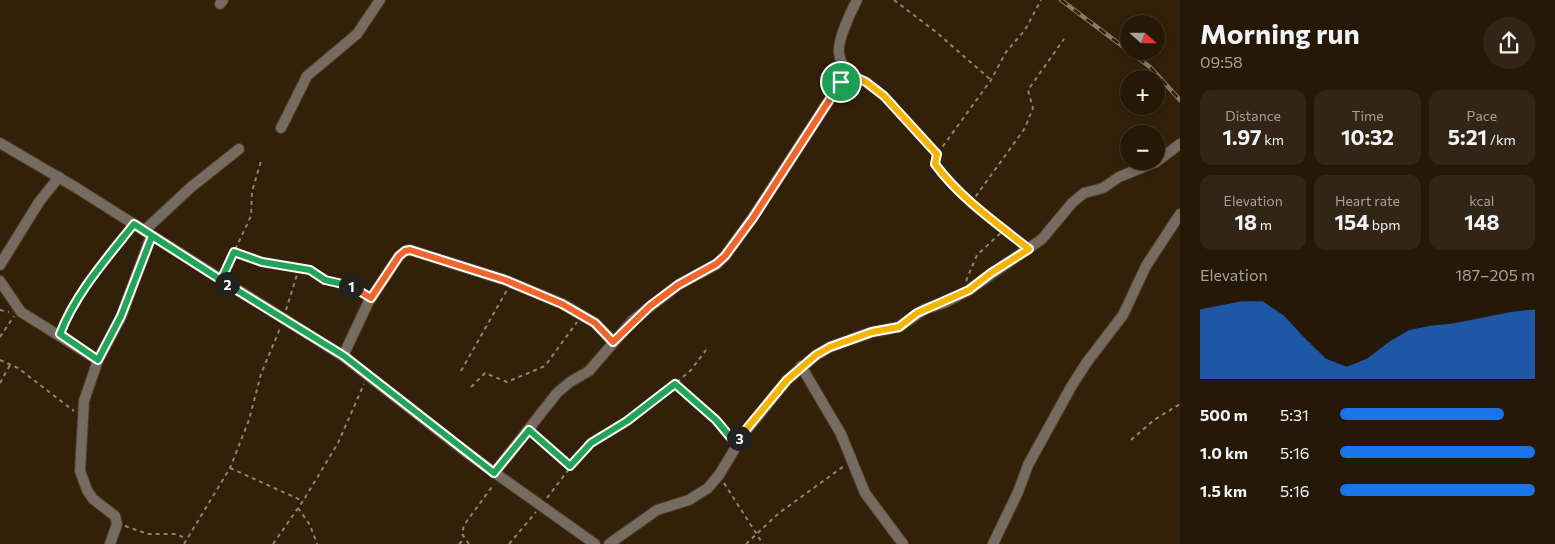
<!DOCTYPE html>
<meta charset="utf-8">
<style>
:root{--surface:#261807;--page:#322515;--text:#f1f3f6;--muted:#a4a09b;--line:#423728;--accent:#1a73e8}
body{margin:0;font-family:Commissioner,sans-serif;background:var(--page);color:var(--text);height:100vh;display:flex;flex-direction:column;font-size:19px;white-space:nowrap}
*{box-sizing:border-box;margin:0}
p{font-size:16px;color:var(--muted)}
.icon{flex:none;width:28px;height:28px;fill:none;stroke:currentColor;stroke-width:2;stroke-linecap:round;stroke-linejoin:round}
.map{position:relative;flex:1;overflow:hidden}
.details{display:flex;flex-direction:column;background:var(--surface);width:375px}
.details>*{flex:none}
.needle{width:32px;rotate:111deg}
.tools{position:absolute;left:1120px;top:15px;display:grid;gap:10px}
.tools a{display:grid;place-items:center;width:45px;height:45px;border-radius:50%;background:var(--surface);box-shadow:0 2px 8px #0003,0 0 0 1px var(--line);font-size:25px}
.pin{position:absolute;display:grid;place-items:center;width:42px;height:42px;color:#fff;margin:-21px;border:2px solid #fff;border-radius:50%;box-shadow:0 1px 5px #0007}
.km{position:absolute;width:25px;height:25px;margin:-12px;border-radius:50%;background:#222;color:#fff;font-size:14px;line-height:25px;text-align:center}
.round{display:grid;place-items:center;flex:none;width:52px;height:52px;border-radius:26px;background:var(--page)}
.summary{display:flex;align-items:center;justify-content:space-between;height:85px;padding:0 20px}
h1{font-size:28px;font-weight:700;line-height:38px}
.stats{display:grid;grid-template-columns:repeat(3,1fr);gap:8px;height:85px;padding:5px 20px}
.stats div{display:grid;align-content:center;border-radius:12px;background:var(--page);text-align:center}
.stats b{font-size:21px;font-weight:700}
.stats small{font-size:14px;font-weight:400}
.stats p{font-size:14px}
.chart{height:140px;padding:10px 20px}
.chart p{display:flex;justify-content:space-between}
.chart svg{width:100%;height:90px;margin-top:5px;fill:var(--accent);opacity:.7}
ul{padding:0 20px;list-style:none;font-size:16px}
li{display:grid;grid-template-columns:80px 60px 1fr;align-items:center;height:38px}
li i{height:12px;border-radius:6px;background:var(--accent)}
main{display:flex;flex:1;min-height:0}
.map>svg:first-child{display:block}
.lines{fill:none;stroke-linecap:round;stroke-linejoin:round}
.minor-casing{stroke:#4f3d27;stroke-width:12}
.path{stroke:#91816f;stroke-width:2;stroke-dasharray:4 4;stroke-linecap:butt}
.minor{stroke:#766b61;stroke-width:10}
.rail-casing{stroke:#897967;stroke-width:4.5}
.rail{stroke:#332009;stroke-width:2.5;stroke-dasharray:8;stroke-linecap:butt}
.split-1-casing{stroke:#fff;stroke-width:10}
.split-2-casing{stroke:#fff;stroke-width:10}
.split-3-casing{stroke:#fff;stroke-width:10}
.split-4-casing{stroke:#fff;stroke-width:10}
.split-1{stroke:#f0652b;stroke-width:6}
.split-2{stroke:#22a559;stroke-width:6}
.split-3{stroke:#22a559;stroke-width:6}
.split-4{stroke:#f5b400;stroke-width:6}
</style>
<main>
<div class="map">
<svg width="1180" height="544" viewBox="0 0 1180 544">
<rect width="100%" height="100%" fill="#332009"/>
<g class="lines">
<defs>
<path id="minor" d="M220,4L223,0
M281,128L307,76L357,34L380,0
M0,143L75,187L343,356L467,453L595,544
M144,231L190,188L239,149
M0,265L39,202L59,177
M0,281L21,312L98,360
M343,356L368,303L399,256L405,251L410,250L505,280L563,304L595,323L613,341
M801,366L841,434L865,493L903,544
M494,473L557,393L570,382L589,371L633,320L678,285L717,264L725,256L753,217L841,82C848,66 841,67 839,53C837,41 851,11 857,0
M110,544L117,524L115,516L93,499L87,490L80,471L84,401L98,360L121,317L151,236
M609,544L657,510L689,500L708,488L719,475L745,432L787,380L816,355L830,347L872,332L899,327L925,309L944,303L969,290L1042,239L1072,203L1084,193L1103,188L1119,177L1156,162L1180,144
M993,544L1018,492L1028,465L1071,387L1087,362L1123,315L1146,266L1180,214"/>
</defs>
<use href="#minor" class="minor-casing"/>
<path class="path" d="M894,0L936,32L991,80
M852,75L866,82L884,96L937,154L935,164L937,167L971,203L1021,243
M938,153L991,80L1006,52L1025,30L1041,0
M971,203L1025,128L1033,108L1028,90L1064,39
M234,252L262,262L310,270L325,280L347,284L365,294
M225,271L251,216L252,192L261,161
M966,281L977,255L1004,230
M0,310L9,312
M286,310L299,268
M62,328L84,291L129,231
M0,337L14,316
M0,360L18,368L74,411
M461,371L507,290
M0,383L10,365
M675,384L716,420L731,438
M471,387L485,373L507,382L545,366L577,322
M534,435L570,466
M1131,440L1154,420L1180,404
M230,468L303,501
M724,483L763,544
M547,498L585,448L627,421L667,391L691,370L706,350
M298,508L310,525L317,544
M125,526L148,534H177L186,539
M184,544L230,468L249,420L261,374L281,326
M273,544L303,501L338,443L364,384
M459,544L464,539
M469,544L462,534L464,525L494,484
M509,544L536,512
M746,544L779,513L844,466"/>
<use href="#minor" class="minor"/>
<defs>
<path id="rail" d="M1061,0L1150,67L1180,100"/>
</defs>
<use href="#rail" class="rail-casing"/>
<use href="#rail" class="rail"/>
</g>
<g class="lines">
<defs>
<path id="split-1" d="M351,286L371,298L399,256L405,251L410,250L505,280L562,304L595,323L613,342L650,306L678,285L716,264L725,256L753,218L841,82"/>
<path id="split-2" d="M227,284L221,280L134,224C107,258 75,294 60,334L98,360L121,316L152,236L221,280L234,252L262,262L310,270L325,280L351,286"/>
<path id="split-3" d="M227,284L344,356L494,473L529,430L570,466L591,443L627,421L675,384L716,420L736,444L739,438"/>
<path id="split-4" d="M739,438L787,380L816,355L830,347L872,332L899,327L917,313L969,290L991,273L1029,249C996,223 960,198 935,164L937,154L884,96L866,82L845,72L841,82"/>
</defs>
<use href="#split-1" class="split-1-casing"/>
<use href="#split-2" class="split-2-casing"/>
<use href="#split-3" class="split-3-casing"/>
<use href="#split-4" class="split-4-casing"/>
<use href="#split-1" class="split-1"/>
<use href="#split-2" class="split-2"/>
<use href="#split-3" class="split-3"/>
<use href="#split-4" class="split-4"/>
</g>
</svg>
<div class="tools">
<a><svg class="needle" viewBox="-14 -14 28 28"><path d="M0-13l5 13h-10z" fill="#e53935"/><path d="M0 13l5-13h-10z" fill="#a4a09b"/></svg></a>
<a>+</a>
<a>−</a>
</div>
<div class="pin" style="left:841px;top:82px;background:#1e9e55"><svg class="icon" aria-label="arrive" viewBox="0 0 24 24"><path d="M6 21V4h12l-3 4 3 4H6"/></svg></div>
<b class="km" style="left:351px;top:286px">1</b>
<b class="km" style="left:227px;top:284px">2</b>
<b class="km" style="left:739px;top:438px">3</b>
</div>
<section class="details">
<div class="summary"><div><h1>Morning run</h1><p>09:58</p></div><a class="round"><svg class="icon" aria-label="share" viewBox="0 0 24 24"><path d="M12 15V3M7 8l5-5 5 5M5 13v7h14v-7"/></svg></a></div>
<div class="stats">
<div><p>Distance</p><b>1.97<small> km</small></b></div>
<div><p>Time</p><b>10:32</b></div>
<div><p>Pace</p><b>5:21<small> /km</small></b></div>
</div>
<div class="stats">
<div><p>Elevation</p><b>18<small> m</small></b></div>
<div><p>Heart rate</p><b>154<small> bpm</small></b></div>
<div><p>kcal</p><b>148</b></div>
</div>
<div class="chart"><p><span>Elevation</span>187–205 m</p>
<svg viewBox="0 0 160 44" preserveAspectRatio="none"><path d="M0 44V10L10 8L20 6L30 6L40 13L50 24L60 34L70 38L80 34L90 26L100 20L110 18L120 17L130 15L140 13L150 11L160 10V44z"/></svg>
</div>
<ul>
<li><b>500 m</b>5:31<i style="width:84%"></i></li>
<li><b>1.0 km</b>5:16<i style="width:100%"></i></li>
<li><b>1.5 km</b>5:16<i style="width:100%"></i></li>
</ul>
</section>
</main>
